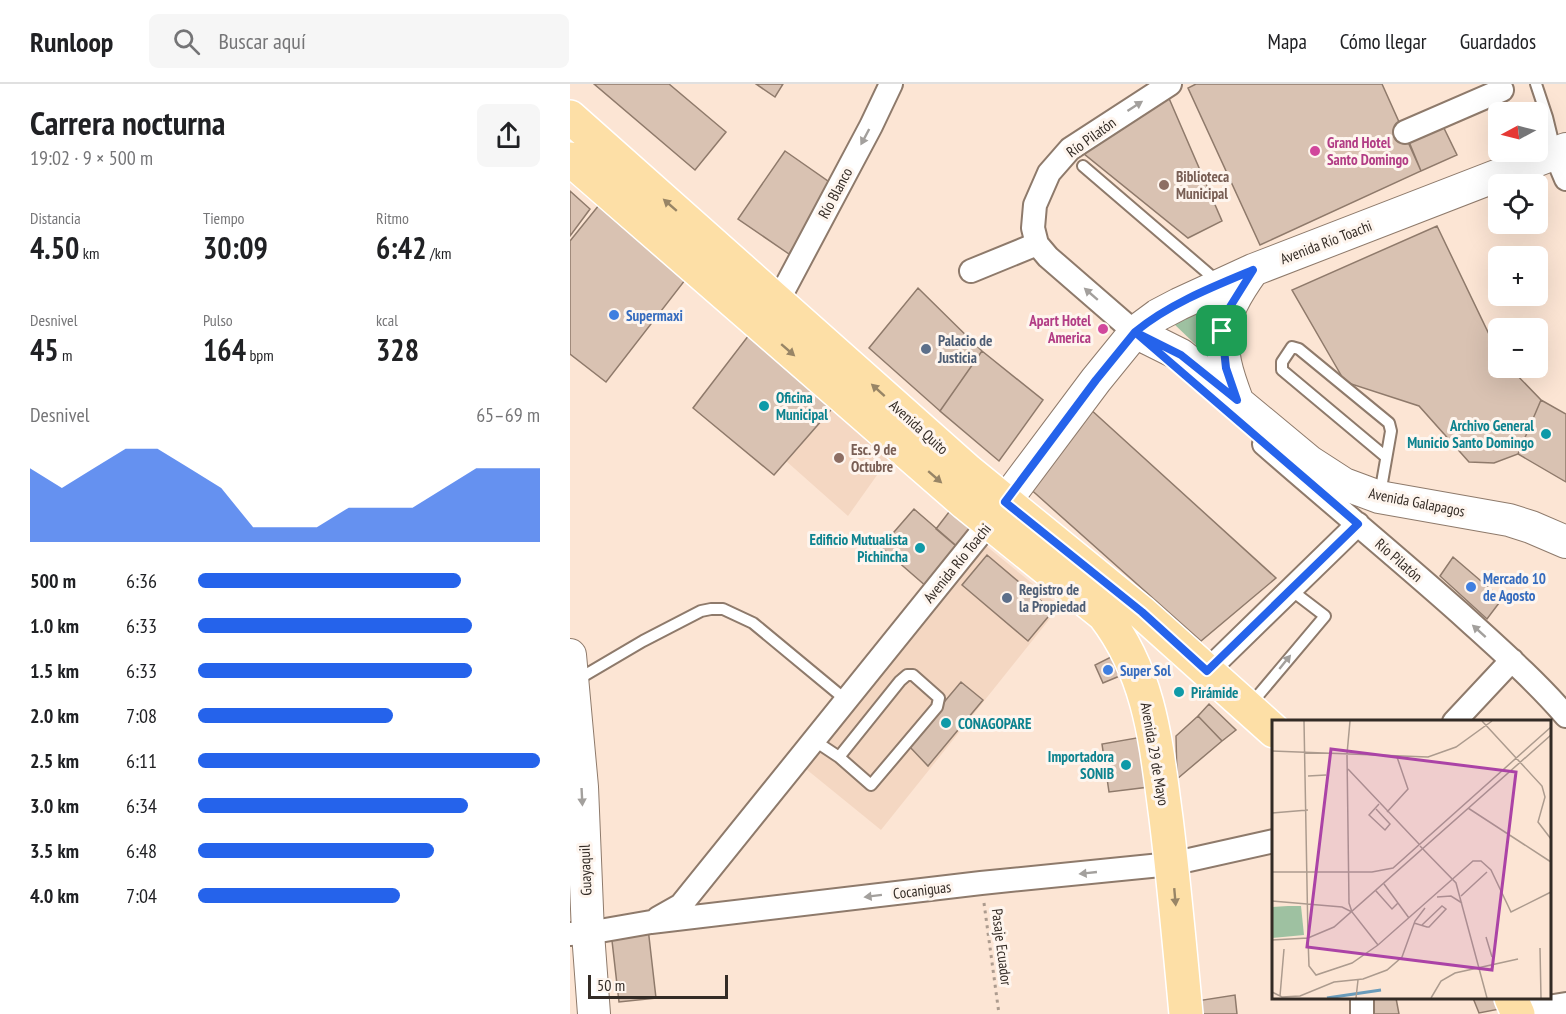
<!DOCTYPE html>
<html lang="es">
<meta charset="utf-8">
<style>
:root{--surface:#fff;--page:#f6f6f6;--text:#202124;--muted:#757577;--line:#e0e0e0;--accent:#2563eb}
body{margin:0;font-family:"PT Sans Narrow",sans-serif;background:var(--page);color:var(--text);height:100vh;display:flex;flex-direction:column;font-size:22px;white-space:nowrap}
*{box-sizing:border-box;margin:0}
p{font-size:20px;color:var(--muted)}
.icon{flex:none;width:33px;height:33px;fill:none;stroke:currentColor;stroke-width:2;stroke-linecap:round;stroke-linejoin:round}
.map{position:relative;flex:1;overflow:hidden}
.side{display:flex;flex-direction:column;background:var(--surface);width:570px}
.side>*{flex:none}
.needle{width:39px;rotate:263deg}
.tools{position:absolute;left:918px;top:18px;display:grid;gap:12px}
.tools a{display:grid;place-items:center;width:60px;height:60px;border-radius:9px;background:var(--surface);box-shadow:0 6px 24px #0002;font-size:30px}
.scale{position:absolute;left:18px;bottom:15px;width:140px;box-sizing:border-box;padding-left:6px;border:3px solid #332b25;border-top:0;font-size:16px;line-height:21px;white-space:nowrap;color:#332b25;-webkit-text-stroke:4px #fef5ee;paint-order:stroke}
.pin{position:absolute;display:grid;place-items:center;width:51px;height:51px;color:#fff;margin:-26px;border-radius:12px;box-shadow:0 3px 9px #0006}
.round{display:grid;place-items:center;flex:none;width:63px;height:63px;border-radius:9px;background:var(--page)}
.summary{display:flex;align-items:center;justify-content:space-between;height:102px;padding:0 30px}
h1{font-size:33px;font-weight:600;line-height:45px}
.figures{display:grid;grid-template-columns:repeat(3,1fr);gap:9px;height:102px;padding:6px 30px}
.figures div{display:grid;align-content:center}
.figures b{font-size:30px;font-weight:600}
.figures small{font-size:16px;font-weight:400}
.figures p{font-size:16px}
.chart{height:168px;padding:12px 30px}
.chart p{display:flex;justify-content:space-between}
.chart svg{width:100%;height:108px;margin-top:6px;fill:var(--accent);opacity:.7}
ul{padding:0 30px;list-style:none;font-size:20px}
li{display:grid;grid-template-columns:96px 72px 1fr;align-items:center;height:45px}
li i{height:15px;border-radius:8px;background:var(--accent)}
header{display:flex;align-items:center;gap:36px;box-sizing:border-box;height:84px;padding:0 30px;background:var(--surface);border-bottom:2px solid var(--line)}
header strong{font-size:28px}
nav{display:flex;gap:33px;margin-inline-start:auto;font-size:21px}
.search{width:420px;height:54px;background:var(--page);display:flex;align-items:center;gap:15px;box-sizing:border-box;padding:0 21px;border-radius:9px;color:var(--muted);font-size:22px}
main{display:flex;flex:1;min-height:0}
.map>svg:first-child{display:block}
.built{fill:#f4d7c2}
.green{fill:#9ec1a1}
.building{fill:#d9c2b2;stroke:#8f7a6b;stroke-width:1.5}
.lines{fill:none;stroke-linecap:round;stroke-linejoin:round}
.lane-casing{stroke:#8e7a6b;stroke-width:14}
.street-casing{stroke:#8e7a6b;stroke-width:26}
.secondary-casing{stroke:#8e7a6b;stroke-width:34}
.primary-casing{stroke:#fff;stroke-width:36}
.path{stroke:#ac9b8e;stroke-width:3;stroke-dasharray:3 4.5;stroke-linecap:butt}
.lane{stroke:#fff;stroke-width:10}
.street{stroke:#fff;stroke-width:22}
.secondary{stroke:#fff;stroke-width:32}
.primary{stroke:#fddfa6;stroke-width:33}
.oneway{fill:#a3a09d}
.oneway2{fill:#988566}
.route-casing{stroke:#fff;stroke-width:12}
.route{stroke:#2563eb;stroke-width:8}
.hotel-dot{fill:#d1479c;stroke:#fef5ee;stroke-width:2}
.education-dot{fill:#8d6e63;stroke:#fef5ee;stroke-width:2}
.shop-dot{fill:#3f7fe0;stroke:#fef5ee;stroke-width:2}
.service-dot{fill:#5c6f8a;stroke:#fef5ee;stroke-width:2}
.culture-dot{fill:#0f9aa8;stroke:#fef5ee;stroke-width:2}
.labels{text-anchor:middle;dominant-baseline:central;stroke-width:6;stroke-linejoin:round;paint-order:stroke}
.street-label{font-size:15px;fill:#332b25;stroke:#fef5ee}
.hotel-label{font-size:15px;font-weight:bold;fill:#b23c85;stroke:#fef5ee;text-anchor:start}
.education-label{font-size:15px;font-weight:bold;fill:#785e54;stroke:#fef5ee;text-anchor:start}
.shop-label{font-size:15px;font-weight:bold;fill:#366cbe;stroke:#fef5ee;text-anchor:start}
.service-label{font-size:15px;font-weight:bold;fill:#4e5e75;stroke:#fef5ee;text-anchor:start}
.culture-label{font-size:15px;font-weight:bold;fill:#0d838f;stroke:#fef5ee;text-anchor:start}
.inset-river{fill:none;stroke:#6a9cbb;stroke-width:3}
.inset-road{fill:none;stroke:#ac9b8e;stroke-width:1.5}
.view{fill:#ab43a6;fill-opacity:0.15;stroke:#ab43a6;stroke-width:3}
.inset-edge{fill:none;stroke:#332b25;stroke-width:3}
</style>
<header>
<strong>Runloop</strong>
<div class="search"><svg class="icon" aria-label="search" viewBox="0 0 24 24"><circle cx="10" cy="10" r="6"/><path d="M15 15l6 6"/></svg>Buscar aquí</div>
<nav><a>Mapa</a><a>Cómo llegar</a><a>Guardados</a></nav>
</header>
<main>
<section class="side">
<div class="summary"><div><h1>Carrera nocturna</h1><p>19:02 · 9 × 500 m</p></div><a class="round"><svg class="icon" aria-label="share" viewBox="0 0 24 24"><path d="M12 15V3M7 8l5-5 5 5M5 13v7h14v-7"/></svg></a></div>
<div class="figures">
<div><p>Distancia</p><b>4.50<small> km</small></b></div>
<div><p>Tiempo</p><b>30:09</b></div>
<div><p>Ritmo</p><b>6:42<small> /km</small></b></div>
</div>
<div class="figures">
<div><p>Desnivel</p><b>45<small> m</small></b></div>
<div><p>Pulso</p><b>164<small> bpm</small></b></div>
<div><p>kcal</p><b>328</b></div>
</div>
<div class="chart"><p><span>Desnivel</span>65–69 m</p>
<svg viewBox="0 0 160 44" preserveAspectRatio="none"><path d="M0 44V14L10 22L20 14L30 6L40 6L50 14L60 22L70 38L80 38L90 38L100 30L110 30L120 30L130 22L140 14L150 14L160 14V44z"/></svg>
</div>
<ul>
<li><b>500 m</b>6:36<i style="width:77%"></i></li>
<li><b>1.0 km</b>6:33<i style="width:80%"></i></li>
<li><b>1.5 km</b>6:33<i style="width:80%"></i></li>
<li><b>2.0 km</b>7:08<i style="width:57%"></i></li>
<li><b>2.5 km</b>6:11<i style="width:100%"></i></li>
<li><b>3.0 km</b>6:34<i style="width:79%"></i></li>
<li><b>3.5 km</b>6:48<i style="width:69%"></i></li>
<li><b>4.0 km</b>7:04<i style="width:59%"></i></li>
</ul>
</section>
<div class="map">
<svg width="996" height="930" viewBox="0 0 996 930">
<rect width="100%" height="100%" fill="#fce5d4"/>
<path class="built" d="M268,320L322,370L278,432L216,377Z
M415,461L490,522L311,746L236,685Z"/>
<path class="green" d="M645,219L641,234L651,292L625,260L603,239Z"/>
<path class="building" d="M24,0H99L156,48L125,86Z
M186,0H213L205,13Z
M626,0H812L851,87L690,161L618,4Z
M598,12L652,137L618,154L508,65Z
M870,36L887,71L851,87L835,48Z
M215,67L265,102L219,170L168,135Z
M0,107L20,125L0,152Z
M29,121L119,191L36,298L0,270V157Z
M867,142L928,269V284H940L971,316L948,370L924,379L899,378L849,322L775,298L722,206Z
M348,204L412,267L370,327L299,264Z
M182,247L267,319L204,391L123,324Z
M412,267L473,316L429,377L370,327Z
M971,316L996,330V398L948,370Z
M519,324L706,494L631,557L457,402Z
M386,419L407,436L386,462L366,445Z
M344,425L390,465L357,503L311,463Z
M417,471L483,527L458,557L392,501Z
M883,473L932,515L917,535L870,492Z
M543,572L552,591L533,599L525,581Z
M391,598L413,616L358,682L338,661Z
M639,620L666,646L652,657L628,632Z
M628,632L652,657L607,695L606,652Z
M572,653L579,703L539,708L532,660Z
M78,844L86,914L49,918L41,848Z
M665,911L667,930H622L620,918Z
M794,914H826L829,930H796Z
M903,914H937L940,923L909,929Z"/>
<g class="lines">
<defs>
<path id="lane" d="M966,0L977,33L985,66
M513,82L647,197
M810,410L821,347L819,339L729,265L722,263L712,278V286L816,373
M5,597L73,557L131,527L141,525H153L183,539L276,616
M680,621L755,532L721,506
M245,657L269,673L301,701L367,623L369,614L343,591H337L330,597L269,673"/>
<path id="street" d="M835,48L932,6
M985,69L996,95
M401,187L467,160
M208,217L301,42L321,0
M576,258L478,173L467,160L463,144L465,121L479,89L500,65L600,0
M694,360C759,417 826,472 891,530C927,563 964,595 996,632
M637,587L788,440
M884,638L942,576
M88,834L111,821L419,439
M0,850L18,849L81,838L411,799L601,780L704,757
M792,914V930
M948,928L996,920"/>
<path id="secondary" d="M565,248L611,271L740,378L774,400L809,413L939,436L961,443L996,458
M667,316C645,259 647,236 683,186
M419,439L526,296L565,248L588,231L609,220L683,186L996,65
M0,571L12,703L18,849L24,930"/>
<path id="primary" d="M0,33L398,387L571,528L704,647
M0,75L395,419L534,531C581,592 586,660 596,734C604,799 610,865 616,930
M941,914L948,930"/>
</defs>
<use href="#lane" class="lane-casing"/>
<use href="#street" class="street-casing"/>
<use href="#secondary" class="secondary-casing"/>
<use href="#primary" class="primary-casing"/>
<path class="path" d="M414,819L429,930"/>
<use href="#lane" class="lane"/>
<use href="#street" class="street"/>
<use href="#secondary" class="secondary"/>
<use href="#primary" class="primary"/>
</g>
<defs><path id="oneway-solid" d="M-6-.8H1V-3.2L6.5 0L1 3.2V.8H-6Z" transform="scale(1.5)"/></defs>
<g class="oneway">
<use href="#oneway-solid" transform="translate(565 22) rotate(-33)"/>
<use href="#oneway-solid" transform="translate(295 53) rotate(118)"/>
<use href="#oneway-solid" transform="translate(521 210) rotate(-139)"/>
<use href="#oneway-solid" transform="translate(909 547) rotate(-138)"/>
<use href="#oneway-solid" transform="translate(715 578) rotate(-51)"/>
<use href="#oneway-solid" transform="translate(12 713) rotate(87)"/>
<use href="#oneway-solid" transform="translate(518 789) rotate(174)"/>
<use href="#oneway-solid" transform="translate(303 812) rotate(173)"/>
</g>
<g class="oneway2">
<use href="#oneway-solid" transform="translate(100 121) rotate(-139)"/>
<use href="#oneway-solid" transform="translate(218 266) rotate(41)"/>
<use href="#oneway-solid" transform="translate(308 306) rotate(-138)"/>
<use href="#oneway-solid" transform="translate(365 393) rotate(41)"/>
<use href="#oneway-solid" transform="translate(605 813) rotate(85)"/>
</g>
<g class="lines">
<defs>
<path id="route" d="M652,247L656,284L667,316L611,271L565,248L526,296L435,418L572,528L637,587L788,440L565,248C599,220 642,203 683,186L658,226L652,247"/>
</defs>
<use href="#route" class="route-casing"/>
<use href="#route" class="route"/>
</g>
<g class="hotel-dot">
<circle cx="745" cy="67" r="6"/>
<circle cx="533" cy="245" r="6"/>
</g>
<g class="education-dot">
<circle cx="594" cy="101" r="6"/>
<circle cx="269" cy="374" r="6"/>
</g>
<g class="shop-dot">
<circle cx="44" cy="231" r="6"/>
<circle cx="901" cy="503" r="6"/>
<circle cx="538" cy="586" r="6"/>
</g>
<g class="service-dot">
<circle cx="356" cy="265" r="6"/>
<circle cx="437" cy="514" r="6"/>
</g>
<g class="culture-dot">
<circle cx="194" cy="322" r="6"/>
<circle cx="976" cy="350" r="6"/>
<circle cx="350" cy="464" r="6"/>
<circle cx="609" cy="608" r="6"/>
<circle cx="376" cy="639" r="6"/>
<circle cx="556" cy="681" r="6"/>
</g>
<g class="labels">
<g class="street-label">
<text transform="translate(521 53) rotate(-36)">Río Pilatón</text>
<text transform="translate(265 109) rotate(-62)">Río Blanco</text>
<text transform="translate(756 158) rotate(-21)">Avenida Río Toachi</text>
<text transform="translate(349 343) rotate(42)">Avenida Quito</text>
<text transform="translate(847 418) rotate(11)">Avenida Galapagos</text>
<text transform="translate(829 476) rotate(41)">Río Pilatón</text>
<text transform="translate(387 479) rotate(-51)">Avenida Río Toachi</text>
<text transform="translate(585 670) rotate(80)">Avenida 29 de Mayo</text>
<text transform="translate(15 786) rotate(-92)">Guayaquil</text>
<text transform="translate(352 806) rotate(-7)">Cocaniguas</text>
<text transform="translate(432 863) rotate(83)">Pasaje Ecuador</text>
</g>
<g class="hotel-label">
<text x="757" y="58">Grand Hotel<tspan x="757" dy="17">Santo Domingo</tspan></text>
<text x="521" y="236" text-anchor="end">Apart Hotel<tspan x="521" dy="17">America</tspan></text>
</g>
<g class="education-label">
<text x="606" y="92">Biblioteca<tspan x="606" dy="17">Municipal</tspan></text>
<text x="281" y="365">Esc. 9 de<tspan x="281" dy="17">Octubre</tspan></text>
</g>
<g class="shop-label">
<text x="56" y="231">Supermaxi</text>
<text x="913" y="494">Mercado 10<tspan x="913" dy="17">de Agosto</tspan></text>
<text x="550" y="586">Super Sol</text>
</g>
<g class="service-label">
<text x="368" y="256">Palacio de<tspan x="368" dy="17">Justicia</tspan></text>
<text x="449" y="505">Registro de<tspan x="449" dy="17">la Propiedad</tspan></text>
</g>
<g class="culture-label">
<text x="206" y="313">Oficina<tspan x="206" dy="17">Municipal</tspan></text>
<text x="964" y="341" text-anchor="end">Archivo General<tspan x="964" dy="17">Municio Santo Domingo</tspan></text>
<text x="338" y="455" text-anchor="end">Edificio Mutualista<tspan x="338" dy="17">Pichincha</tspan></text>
<text x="621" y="608">Pirámide</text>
<text x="388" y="639">CONAGOPARE</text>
<text x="544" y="672" text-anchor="end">Importadora<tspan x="544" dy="17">SONIB</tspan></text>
</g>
</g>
<g transform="translate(702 636)">
<rect width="279" height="279" fill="#fce5d4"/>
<path d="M16,186H29L32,215L0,218V187Z" fill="#9ec1a1"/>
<path class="inset-river" d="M55,278L109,270"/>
<path class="inset-road" d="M32,1L36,218M78,1L75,34L77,183L80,192L106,225M210,1L270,66L273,77L266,102L279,119M0,31L156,37L184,27L220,1M76,49L147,124M36,56L54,55M196,88L279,142M104,89L118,104L113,110L97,95L107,84M115,92L136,69L125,37M0,93L36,90M148,126L184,163L215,278M0,152H100L121,148L279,7M112,164L137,198M104,171L120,189L126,183M189,176L215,152M165,177L179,176L190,183M0,181L70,187L80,192M142,203L155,207H157L174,189L170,186L150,205M214,217L220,237M36,218L37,246L44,255L80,243L106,225L201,141H209L219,150L239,192L279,172M0,220L36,218L62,207L279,15M268,228L269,278M0,272L10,277L28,276L62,262L91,259L115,250L130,237L143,201L153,188M8,276L12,229M84,278L86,260M159,278L169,261L183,253L246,239"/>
<path class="view" d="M59,29L244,52L220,250L35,227Z"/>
<rect width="279" height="279" class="inset-edge"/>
</g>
</svg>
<div class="tools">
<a><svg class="needle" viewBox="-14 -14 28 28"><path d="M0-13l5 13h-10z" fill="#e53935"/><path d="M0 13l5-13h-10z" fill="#757577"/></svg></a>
<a><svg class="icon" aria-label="locate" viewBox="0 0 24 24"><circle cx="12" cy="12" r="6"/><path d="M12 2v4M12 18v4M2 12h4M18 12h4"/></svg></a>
<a>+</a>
<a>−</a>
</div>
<div class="scale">50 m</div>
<div class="pin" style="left:652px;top:247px;background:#1e9e55"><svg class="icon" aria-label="arrive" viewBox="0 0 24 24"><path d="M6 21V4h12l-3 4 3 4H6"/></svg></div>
</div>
</main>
